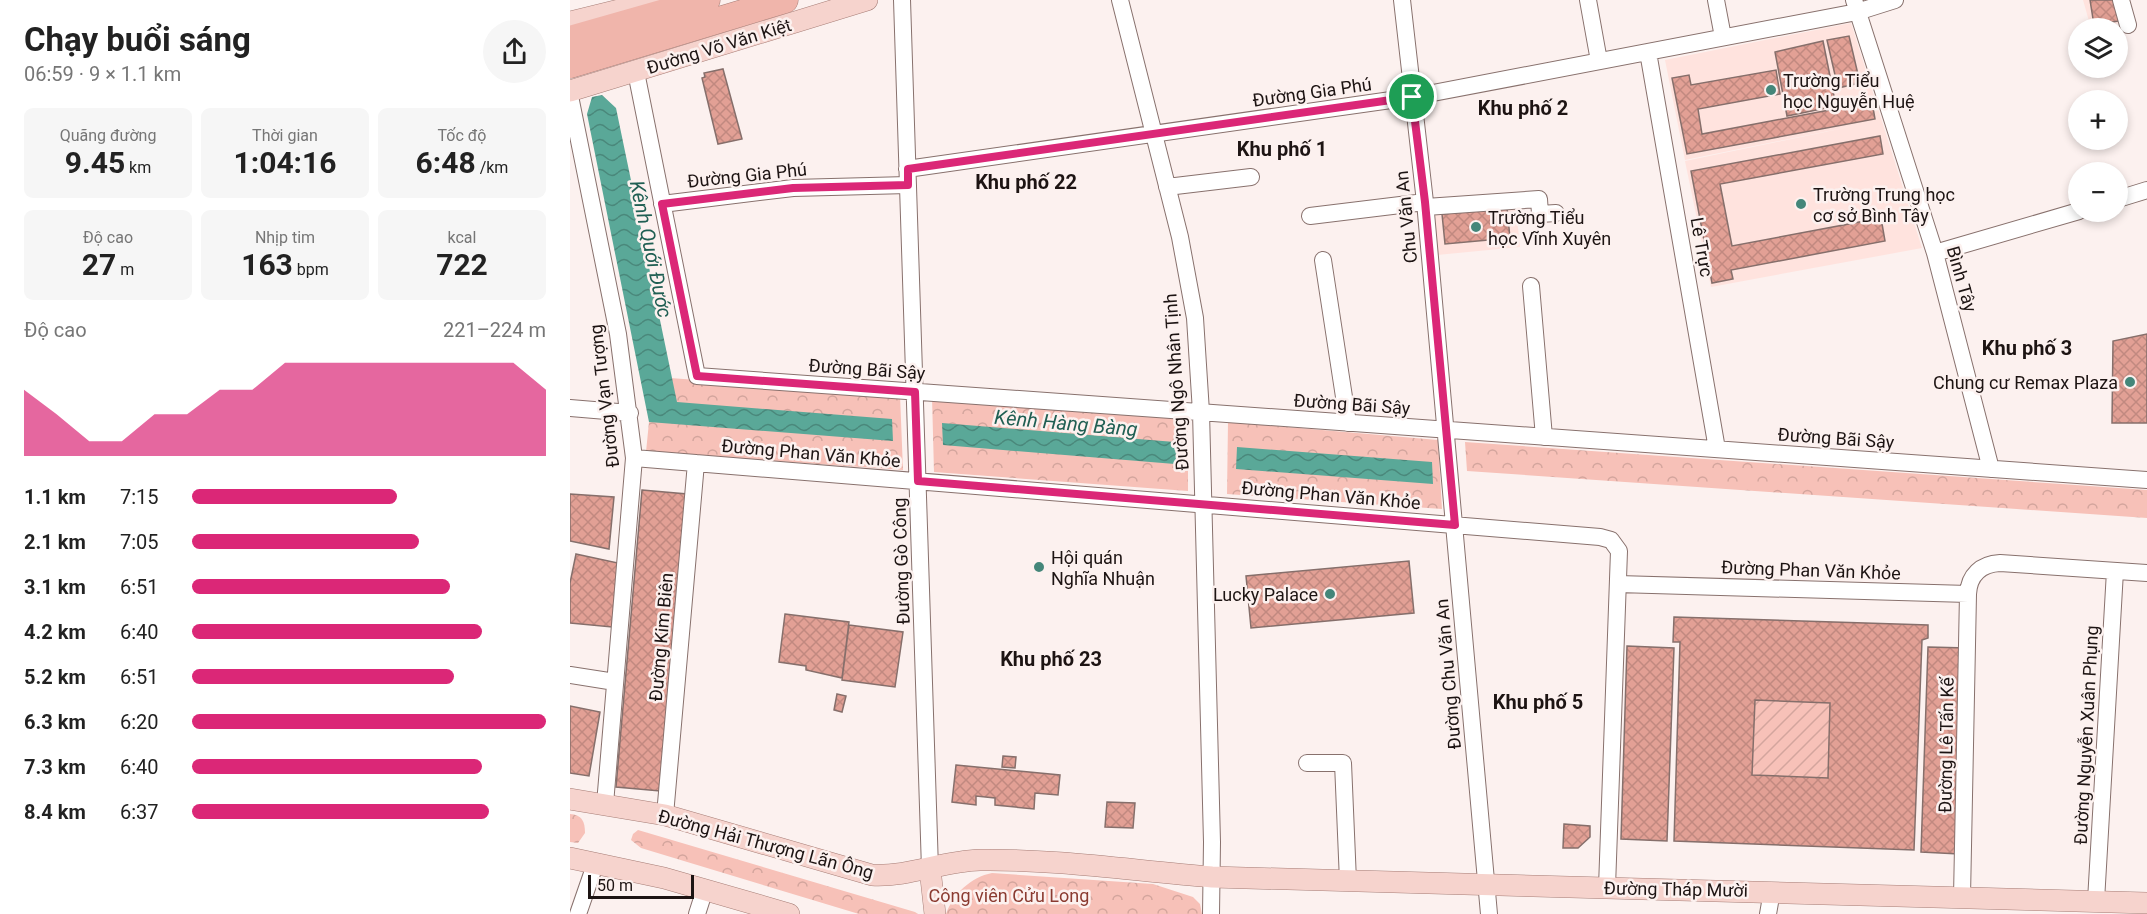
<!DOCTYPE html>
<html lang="vi">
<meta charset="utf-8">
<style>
:root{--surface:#fff;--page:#f6f6f6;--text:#222;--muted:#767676;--accent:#db2777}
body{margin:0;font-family:Roboto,sans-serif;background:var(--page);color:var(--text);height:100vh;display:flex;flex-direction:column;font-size:22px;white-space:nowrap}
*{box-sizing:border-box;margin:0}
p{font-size:20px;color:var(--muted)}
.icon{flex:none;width:33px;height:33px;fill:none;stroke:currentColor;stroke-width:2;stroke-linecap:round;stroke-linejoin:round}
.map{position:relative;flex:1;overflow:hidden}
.panel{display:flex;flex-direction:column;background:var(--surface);width:570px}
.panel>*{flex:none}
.tools{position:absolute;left:1498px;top:18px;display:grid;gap:12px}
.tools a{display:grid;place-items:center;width:60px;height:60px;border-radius:50%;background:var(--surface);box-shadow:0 3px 9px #0003;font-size:30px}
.scale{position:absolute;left:18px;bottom:15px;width:106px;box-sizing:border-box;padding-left:6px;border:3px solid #1d1413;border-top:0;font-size:16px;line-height:21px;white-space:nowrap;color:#1d1413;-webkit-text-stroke:4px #fcf1ef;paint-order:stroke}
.pin{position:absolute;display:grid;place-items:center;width:51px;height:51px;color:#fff;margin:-26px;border:3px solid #fff;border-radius:50%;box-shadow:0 2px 6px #0007}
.round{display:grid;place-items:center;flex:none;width:63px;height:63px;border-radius:32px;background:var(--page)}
.head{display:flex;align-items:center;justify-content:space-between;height:102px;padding:0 24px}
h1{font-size:33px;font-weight:700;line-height:45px}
.figures{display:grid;grid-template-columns:repeat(3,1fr);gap:9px;height:102px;padding:6px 24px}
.figures div{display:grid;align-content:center;border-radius:9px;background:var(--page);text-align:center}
.figures b{font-size:30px;font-weight:700}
.figures small{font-size:16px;font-weight:400}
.figures p{font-size:16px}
.chart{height:168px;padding:12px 24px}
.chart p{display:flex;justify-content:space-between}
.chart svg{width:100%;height:108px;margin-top:6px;fill:var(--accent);opacity:.7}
ul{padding:0 24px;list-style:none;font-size:20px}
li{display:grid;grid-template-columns:96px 72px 1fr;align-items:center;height:45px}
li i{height:15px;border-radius:8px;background:var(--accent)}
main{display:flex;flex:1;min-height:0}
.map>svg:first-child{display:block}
.built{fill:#ffe3de}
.park{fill:url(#park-crowns)}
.garden{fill:url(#garden-furrows)}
.water{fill:url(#water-waves)}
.building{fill:url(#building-cross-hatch);stroke:#866f6b;stroke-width:1.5;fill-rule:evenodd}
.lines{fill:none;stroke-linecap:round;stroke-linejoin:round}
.minor-casing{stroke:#88716d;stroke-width:18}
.major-casing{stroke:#a67d76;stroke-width:22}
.highway-casing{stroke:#a67d76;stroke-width:27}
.minor{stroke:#fff;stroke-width:16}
.major{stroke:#f6d3cd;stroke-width:21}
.highway{stroke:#f0b5ab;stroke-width:26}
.route-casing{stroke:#fff;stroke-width:12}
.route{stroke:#db2777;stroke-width:8}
.poi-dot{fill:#448679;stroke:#fcf1ef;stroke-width:2}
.labels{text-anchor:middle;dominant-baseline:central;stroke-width:5;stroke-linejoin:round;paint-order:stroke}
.street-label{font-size:18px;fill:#1d1413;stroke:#fcf1ef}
.poi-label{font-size:18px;fill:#1d1413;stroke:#fcf1ef;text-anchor:start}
.park-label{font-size:18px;fill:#8b3b31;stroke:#fcf1ef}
.neighbourhood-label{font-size:20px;font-weight:bold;fill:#1d1413;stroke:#fcf1ef}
.water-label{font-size:20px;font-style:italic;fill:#205f53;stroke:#fcf1ef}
</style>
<main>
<section class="panel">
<div class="head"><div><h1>Chạy buổi sáng</h1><p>06:59 · 9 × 1.1 km</p></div><a class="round"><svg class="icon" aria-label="share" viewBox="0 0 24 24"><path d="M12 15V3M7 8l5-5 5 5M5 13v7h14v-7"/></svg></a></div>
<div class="figures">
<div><p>Quãng đường</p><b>9.45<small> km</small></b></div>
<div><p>Thời gian</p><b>1:04:16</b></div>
<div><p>Tốc độ</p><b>6:48<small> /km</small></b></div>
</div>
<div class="figures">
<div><p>Độ cao</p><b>27<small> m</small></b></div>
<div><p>Nhịp tim</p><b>163<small> bpm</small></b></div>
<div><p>kcal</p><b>722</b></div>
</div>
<div class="chart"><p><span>Độ cao</span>221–224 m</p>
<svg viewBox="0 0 160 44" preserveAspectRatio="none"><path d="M0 44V17L10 27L20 38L30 38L40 27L50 27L60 17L70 17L80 6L90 6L100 6L110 6L120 6L130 6L140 6L150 6L160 17V44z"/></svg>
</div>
<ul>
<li><b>1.1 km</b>7:15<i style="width:58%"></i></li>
<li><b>2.1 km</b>7:05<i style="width:64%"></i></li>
<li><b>3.1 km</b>6:51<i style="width:73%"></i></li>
<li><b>4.2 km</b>6:40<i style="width:82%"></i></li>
<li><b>5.2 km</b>6:51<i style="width:74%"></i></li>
<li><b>6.3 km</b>6:20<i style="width:100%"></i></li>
<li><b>7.3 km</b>6:40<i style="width:82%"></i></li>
<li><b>8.4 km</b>6:37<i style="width:84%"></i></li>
</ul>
</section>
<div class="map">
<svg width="1577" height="914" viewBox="0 0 1577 914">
<defs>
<pattern id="park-crowns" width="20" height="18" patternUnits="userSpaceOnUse" patternTransform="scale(1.5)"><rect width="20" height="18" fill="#f7c1b8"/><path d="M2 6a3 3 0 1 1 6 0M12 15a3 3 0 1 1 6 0" fill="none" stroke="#d3a59d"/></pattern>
<pattern id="garden-furrows" width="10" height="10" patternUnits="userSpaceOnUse" patternTransform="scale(1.5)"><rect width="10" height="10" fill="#f7c1b8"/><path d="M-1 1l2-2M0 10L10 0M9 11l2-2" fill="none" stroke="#d3a59d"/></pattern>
<pattern id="water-waves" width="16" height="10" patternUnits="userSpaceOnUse" patternTransform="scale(1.5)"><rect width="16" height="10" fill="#5aa898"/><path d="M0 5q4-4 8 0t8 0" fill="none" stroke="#4a887b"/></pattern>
<pattern id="building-cross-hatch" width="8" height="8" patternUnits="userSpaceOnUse" patternTransform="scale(1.5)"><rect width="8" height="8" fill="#e2a095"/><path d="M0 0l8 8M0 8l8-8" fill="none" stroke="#c18980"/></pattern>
</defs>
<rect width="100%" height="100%" fill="#fcf1ef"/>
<path class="built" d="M1513,0H1549L1555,22L1521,28Z
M1281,23L1352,248L1141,287L1115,161L1293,124L1115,160L1095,60Z
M945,199L950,247L867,255L862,208Z"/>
<path class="park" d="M100,378L330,395L333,470L76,452L79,422L106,402Z
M362,397L618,419V491L364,472Z
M658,422L868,440L872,509L657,494Z
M895,442L1577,490V518L897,471Z
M0,814C12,815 15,821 15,833L8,843L0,842Z
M68,830L345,912L348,914H289L71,848L61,840L63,834Z
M422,873L583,884L623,897L630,904L632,914H376C383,894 401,877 422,873Z"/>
<path class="garden" d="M1185,700L1260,703L1258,778L1182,775Z"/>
<path class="water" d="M32,95L46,108L107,402L322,419L323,441L79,422L17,114L22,97Z
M372,423L617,443V465L373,445Z
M667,447L862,462L863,484L666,469Z"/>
<path class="building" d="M1520,0H1545L1549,21L1524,25Z
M1279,36L1290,83L1268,88L1257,40Z
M1253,41L1266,106L1217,116L1205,52Z
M153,69L172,139L148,144L132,78L135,77L134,73Z
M1206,70L1210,94L1128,109L1132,134L1302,102L1305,119L1117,154L1102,78L1119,75L1121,85Z
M1310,136L1313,154L1150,184L1162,246L1311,218L1315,241L1161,270L1163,279L1142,283L1121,171Z
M937,208L940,238L875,244L872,214Z
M1577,334V423H1542L1543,341Z
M72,490L117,494L90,791L46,787Z
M0,494L44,497L39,549L0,541Z
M6,554L48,563L42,627L0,623V583Z
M839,561L844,613L681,628L676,576Z
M215,614L279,622L272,678L236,670V666L209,662Z
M1104,617L1358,625V638L1352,640L1344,850L1104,841L1110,642H1103ZM1185,700L1260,703L1258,778L1182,775Z
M279,625L333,632L325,687L272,680Z
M1057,646L1104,648L1097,841L1051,839Z
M1358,647L1397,648L1389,854L1351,852Z
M267,694L276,696L272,712L264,710Z
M0,706L30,712L19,776L0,773Z
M433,756L446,757L445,768L432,767Z
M386,765L490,775L488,795L465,793L464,809L425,805V798L406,796V805L382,802Z
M537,802L565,803L563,828L535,827Z
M994,824L1020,826V837L1008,848H993Z"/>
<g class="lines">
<defs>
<path id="minor" d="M332,0L360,869
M550,0L610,237L625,318L631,412L642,842L641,914
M832,0L855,202L919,914
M1018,0L1029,61
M1146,0L1153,37
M1284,0L1365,253L1421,469
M1551,0L1558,25
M1078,52L1147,449
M66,72L127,376L1577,480
M0,96L48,334L64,458L35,804
M337,169L842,97L1287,12L1325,0
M597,187L681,177
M1548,199L1577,190
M92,204L223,188L338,185
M856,207L969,199L970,214L986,213
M740,216L855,202
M1365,253L1509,211
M753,260L778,423
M961,286L974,437
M0,408L60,413
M64,458L1030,537L1041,540L1049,551L1037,887
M1048,584L1398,594
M0,675L45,682
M737,763H773L778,881
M95,815L126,463
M1392,897L1398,594C1399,575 1411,564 1430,563L1577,573
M1526,901L1545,571
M8,914L26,862
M127,914L135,889
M1198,914L1202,891"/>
<path id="major" d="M0,22L90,0
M0,91L297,0
M0,799L95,815L302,875C339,877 373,861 410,860C488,859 565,871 642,877L1577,903
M0,858L94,878L219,914
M360,869L365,914"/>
<path id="highway" d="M0,39L137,0
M0,65L215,0"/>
</defs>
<use href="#minor" class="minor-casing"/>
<use href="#major" class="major-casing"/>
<use href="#highway" class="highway-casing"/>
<use href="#minor" class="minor"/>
<use href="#major" class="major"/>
<use href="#highway" class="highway"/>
</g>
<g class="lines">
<defs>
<path id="route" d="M842,97L855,202L885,525L348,481L345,392L127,376L92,204L223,188L338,185V169Z"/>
</defs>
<use href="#route" class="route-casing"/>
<use href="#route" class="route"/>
</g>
<g class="poi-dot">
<circle cx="1201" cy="90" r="6"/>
<circle cx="1231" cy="204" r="6"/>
<circle cx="906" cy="227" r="6"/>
<circle cx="1560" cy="382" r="6"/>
<circle cx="469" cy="567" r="6"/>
<circle cx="760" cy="594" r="6"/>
</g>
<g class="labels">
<g class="street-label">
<text transform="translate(149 46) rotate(-17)">Đường Võ Văn Kiệt</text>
<text transform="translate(742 92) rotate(-8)">Đường Gia Phú</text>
<text transform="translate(177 175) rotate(-6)">Đường Gia Phú</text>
<text transform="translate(836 217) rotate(-96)">Chu Văn An</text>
<text transform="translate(1132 247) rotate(80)">Lê Trực</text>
<text transform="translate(1392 279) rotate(74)">Bình Tây</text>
<text transform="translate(297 369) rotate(4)">Đường Bãi Sậy</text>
<text transform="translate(606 382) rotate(-94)">Đường Ngô Nhân Tịnh</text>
<text transform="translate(34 396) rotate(-97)">Đường Vạn Tượng</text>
<text transform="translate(782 404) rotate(4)">Đường Bãi Sậy</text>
<text transform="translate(1266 438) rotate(4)">Đường Bãi Sậy</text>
<text transform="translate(241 453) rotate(5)">Đường Phan Văn Khỏe</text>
<text transform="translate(761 495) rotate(5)">Đường Phan Văn Khỏe</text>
<text transform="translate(331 561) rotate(-92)">Đường Gò Công</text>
<text transform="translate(1241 570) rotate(2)">Đường Phan Văn Khỏe</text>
<text transform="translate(91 637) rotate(-85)">Đường Kim Biên</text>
<text transform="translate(878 674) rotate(-95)">Đường Chu Văn An</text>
<text transform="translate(1516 735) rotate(-87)">Đường Nguyễn Xuân Phụng</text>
<text transform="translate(1376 745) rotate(-89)">Đường Lê Tấn Kế</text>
<text transform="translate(196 844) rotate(15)">Đường Hải Thượng Lãn Ông</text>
<text transform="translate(1106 889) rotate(1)">Đường Tháp Mười</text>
</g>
<g class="poi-label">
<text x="1213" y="80">Trường Tiểu<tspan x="1213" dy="21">học Nguyễn Huệ</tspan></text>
<text x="1243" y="194">Trường Trung học<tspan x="1243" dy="21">cơ sở Bình Tây</tspan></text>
<text x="918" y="217">Trường Tiểu<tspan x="918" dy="21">học Vĩnh Xuyên</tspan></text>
<text x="1548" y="382" text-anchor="end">Chung cư Remax Plaza</text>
<text x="481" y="557">Hội quán<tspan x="481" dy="21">Nghĩa Nhuận</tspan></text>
<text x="748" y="594" text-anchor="end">Lucky Palace</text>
</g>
<g class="park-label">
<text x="439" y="895">Công viên Cửu Long</text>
</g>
<g class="neighbourhood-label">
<text x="953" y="108">Khu phố 2</text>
<text x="712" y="149">Khu phố 1</text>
<text x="456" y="182">Khu phố 22</text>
<text x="1457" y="348">Khu phố 3</text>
<text x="481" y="659">Khu phố 23</text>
<text x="968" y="702">Khu phố 5</text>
</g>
<g class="water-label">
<text transform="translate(81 249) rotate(78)">Kênh Quới Đước</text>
<text transform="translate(496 423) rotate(5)">Kênh Hàng Bàng</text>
</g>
</g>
</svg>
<div class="tools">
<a><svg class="icon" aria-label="layers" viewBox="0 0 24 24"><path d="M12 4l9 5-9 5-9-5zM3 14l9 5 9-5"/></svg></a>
<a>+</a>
<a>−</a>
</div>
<div class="scale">50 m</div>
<div class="pin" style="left:842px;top:97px;background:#1e9e55"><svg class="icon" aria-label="arrive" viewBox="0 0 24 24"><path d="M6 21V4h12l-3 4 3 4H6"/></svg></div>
</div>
</main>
